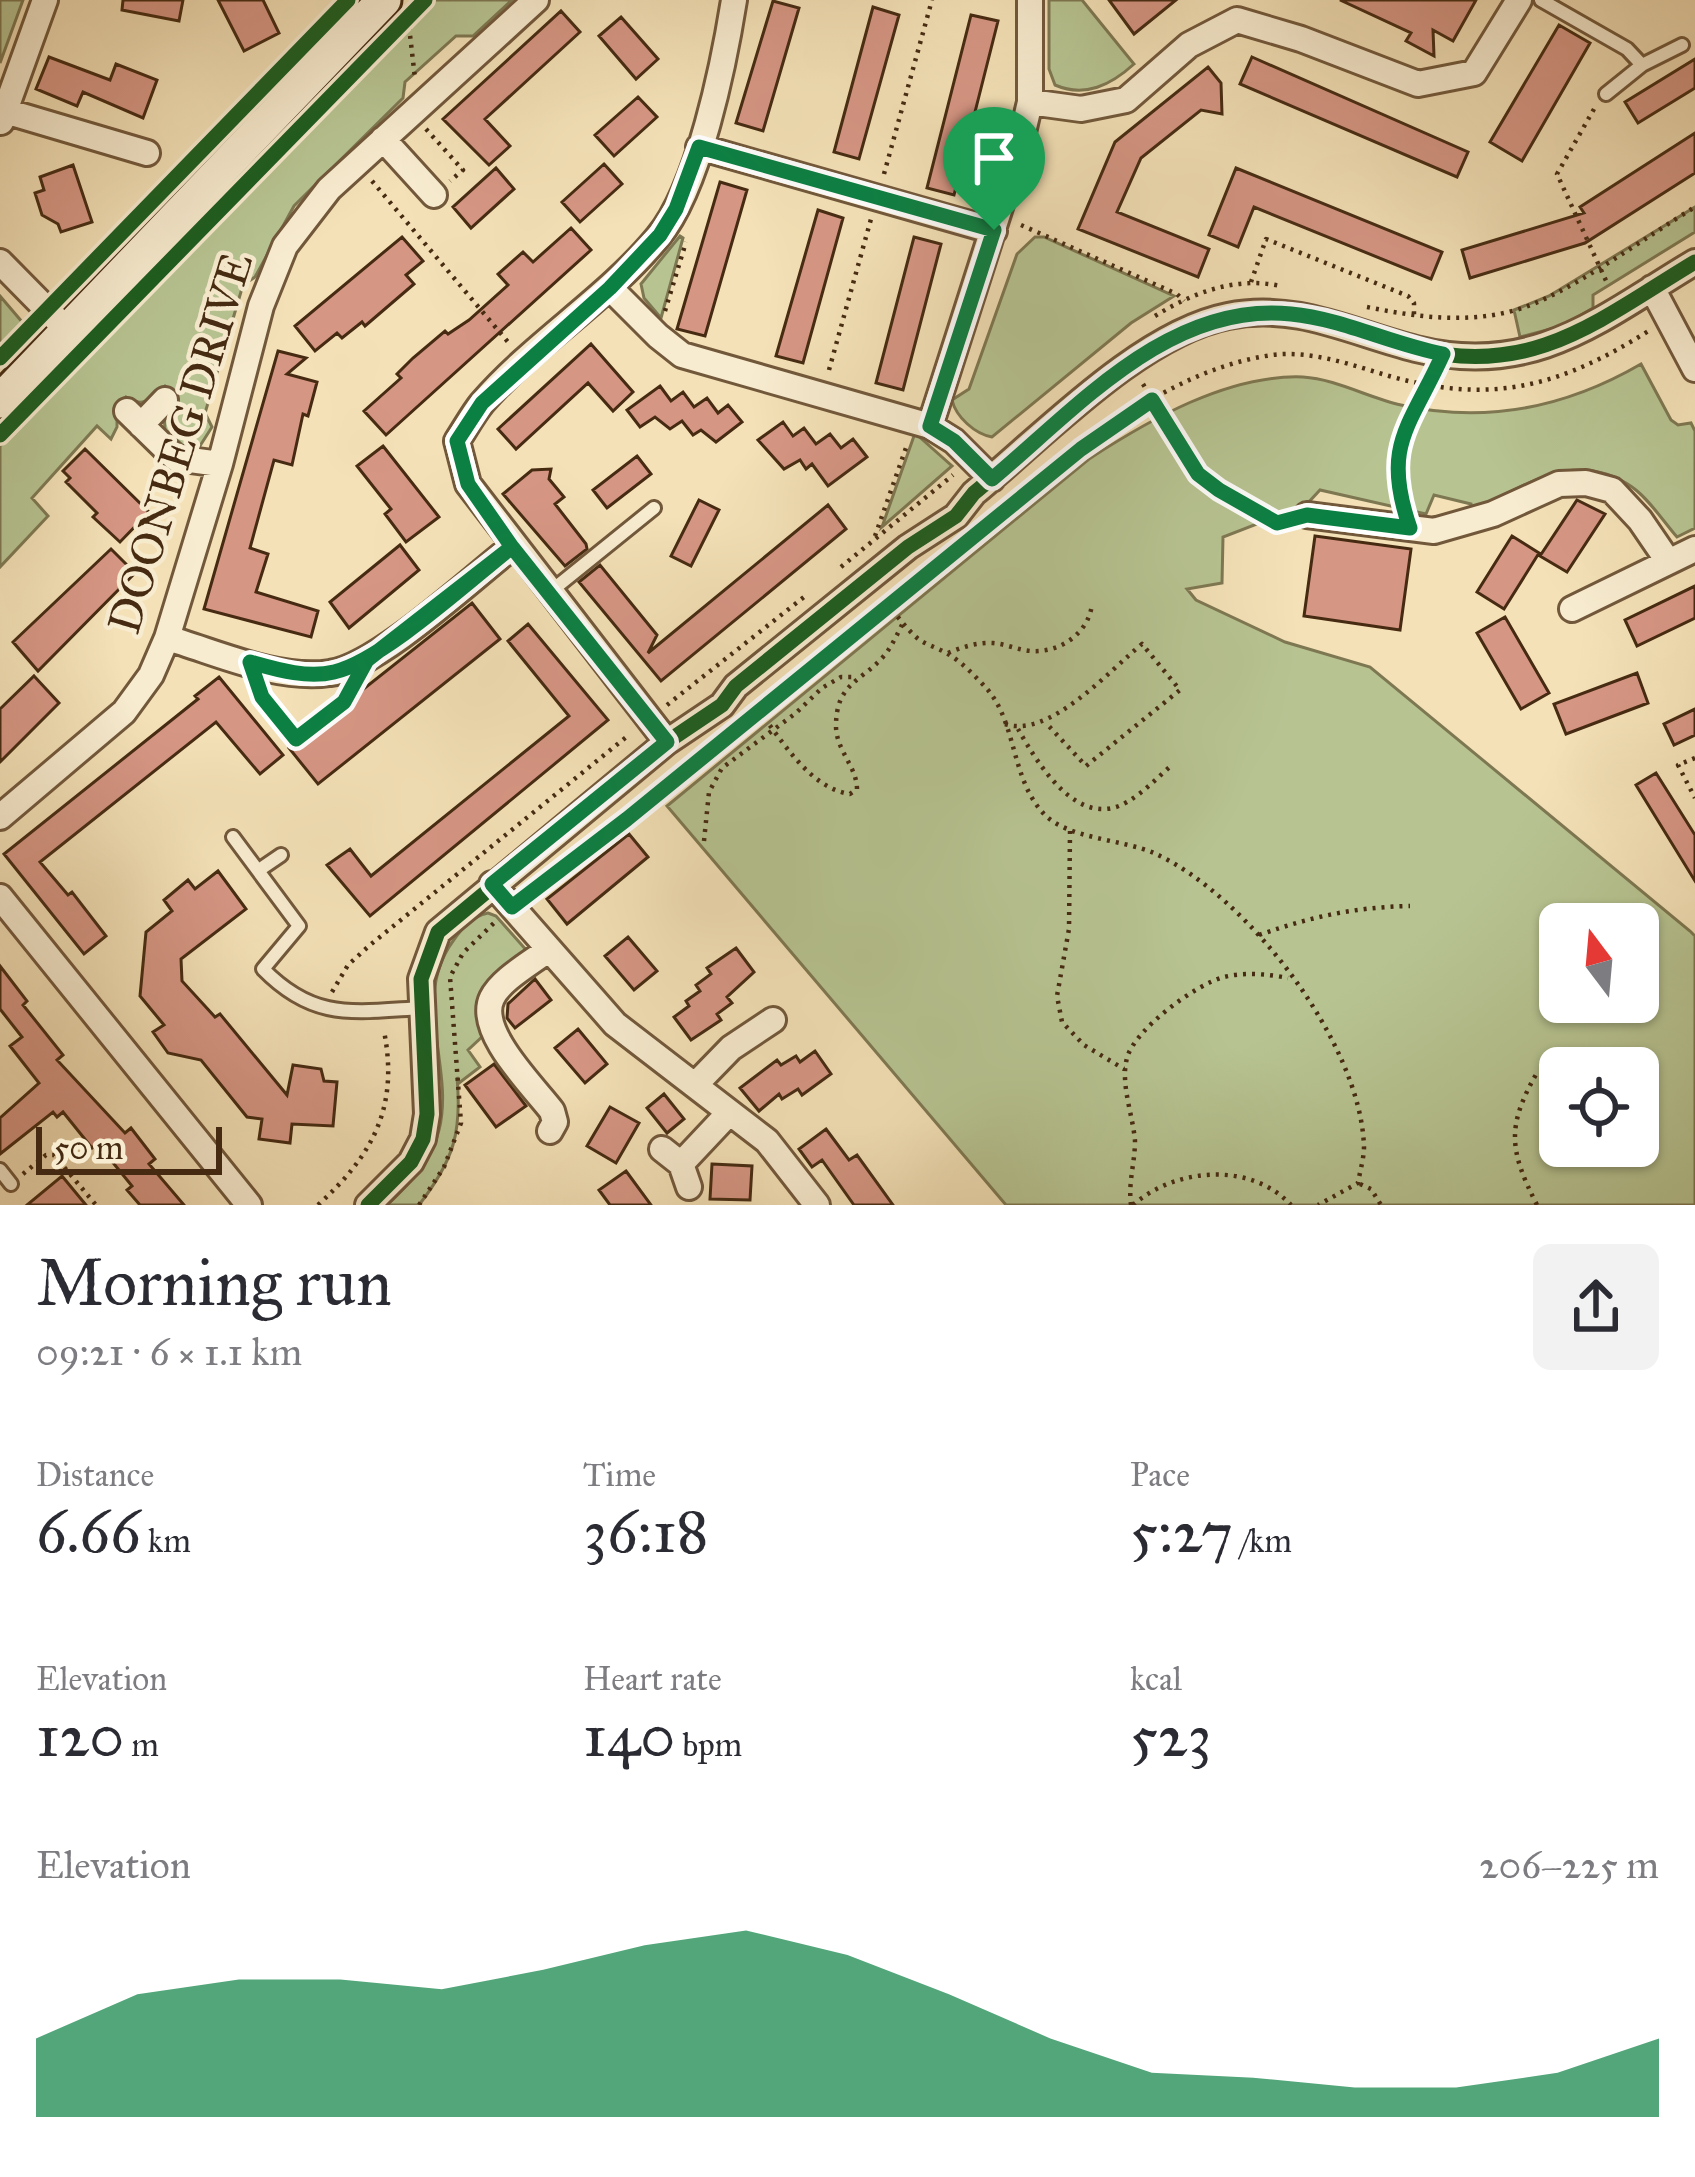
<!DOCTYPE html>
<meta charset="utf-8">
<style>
:root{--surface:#fff;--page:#f2f2f3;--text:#2b2b33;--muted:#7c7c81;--accent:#0b8043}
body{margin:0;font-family:"IM FELL Great Primer",serif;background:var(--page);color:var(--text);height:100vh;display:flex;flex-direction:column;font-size:45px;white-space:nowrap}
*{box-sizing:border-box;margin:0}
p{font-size:39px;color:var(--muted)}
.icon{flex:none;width:66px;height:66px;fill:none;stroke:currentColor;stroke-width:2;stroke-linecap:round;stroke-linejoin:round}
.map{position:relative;height:1205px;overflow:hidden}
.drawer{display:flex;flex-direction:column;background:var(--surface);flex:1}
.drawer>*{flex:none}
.needle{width:78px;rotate:344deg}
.tools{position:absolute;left:1539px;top:903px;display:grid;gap:24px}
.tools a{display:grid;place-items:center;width:120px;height:120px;border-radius:18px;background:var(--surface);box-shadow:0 3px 9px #0004;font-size:60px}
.scale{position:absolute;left:36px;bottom:30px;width:186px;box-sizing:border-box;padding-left:12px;border:6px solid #462b12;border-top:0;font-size:33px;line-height:42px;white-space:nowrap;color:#462b12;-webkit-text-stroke:9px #f8ecd0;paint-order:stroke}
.pin{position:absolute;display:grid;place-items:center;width:102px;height:102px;color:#fff;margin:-123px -51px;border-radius:50% 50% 50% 0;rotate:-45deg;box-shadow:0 0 12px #0007}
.pin .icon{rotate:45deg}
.round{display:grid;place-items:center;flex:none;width:126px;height:126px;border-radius:18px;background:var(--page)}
.overview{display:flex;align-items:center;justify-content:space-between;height:204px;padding:0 36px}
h1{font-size:66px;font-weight:600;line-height:90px}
.figures{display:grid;grid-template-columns:repeat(3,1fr);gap:18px;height:204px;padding:12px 36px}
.figures div{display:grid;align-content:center}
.figures b{font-size:60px;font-weight:600}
.figures small{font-size:33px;font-weight:400}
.figures p{font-size:33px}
.chart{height:336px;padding:24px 36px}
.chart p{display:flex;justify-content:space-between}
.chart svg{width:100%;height:216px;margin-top:12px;fill:var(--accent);opacity:.7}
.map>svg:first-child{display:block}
.green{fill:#b7c492;stroke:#7e7852;stroke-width:3;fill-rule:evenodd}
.building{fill:#d69684;stroke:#462b12;stroke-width:3}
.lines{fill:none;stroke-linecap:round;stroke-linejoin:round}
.lane-casing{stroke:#72583b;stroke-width:18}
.street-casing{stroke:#72583b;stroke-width:30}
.secondary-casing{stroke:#462b12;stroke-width:39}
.path{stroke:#462b12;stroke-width:4.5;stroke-dasharray:3 6;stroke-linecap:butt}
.lane{stroke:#f8ecd0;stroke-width:12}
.street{stroke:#f8ecd0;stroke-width:24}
.secondary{stroke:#f8ecd0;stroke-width:33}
.cycleway-casing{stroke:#f8ecd0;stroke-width:22}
.cycleway{stroke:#1b5e20;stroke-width:15}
.route-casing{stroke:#fff;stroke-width:24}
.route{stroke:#0b8043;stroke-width:15}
.labels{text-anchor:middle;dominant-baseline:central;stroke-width:9;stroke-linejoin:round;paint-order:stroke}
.street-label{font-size:45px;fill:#462b12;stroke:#f8ecd0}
</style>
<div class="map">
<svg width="1695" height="1205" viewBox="0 0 1695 1205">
<rect width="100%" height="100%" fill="#f4e1b7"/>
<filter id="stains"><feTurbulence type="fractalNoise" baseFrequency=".00167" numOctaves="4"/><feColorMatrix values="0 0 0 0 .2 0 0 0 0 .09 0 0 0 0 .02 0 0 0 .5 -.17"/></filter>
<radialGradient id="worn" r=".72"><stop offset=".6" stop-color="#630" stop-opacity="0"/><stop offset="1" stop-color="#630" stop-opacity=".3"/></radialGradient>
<path class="green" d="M0,0H23L0,63Z
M429,0H512L473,36H456L405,82L403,98L294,206L255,277L243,285L205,413L212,427L198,449H187L165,430L164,414L178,399L165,386C151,398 144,409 126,397L117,406V427L111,439L97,426L32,498L48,516L0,567V446Z
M1049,0H1082L1134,64C1111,85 1085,98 1055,85L1049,69Z
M1695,207V232L1593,295V308L1562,326L1520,337L1514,310L1549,296Z
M680,236L683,238L661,318L644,298L641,284Z
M1035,237H1044L1174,296L1131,323L992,437C975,434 956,417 952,400L969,389L1017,254Z
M0,296L23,323L0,345Z
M1641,364L1671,420L1678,425L1691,423L1695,431V528L1677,537C1663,521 1649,499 1632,487C1574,447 1525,487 1471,511V504L1434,495L1426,514L1320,490L1306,505L1223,537L1222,583L1187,589L1196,600L1285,642L1370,667L1690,931L1695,936V1205H1006L667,806L1089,459C1149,420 1228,374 1303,377C1336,379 1369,398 1401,405C1486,424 1567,407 1641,364ZM1560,924H1638V1002H1560ZM1560,1068H1638V1146H1560Z
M915,433L952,466L882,527Z
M488,913L496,916L528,952L485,1034L468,1050L480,1067L459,1083L457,1077C462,1132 454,1160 419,1205H387C409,1184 432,1161 439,1130C455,1067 410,1000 453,941C463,927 471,917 488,913Z"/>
<path class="building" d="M123,0H183L179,21L122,10Z
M218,0H263L279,33L244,51Z
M1109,0H1176L1134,34Z
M1340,0H1476L1453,41L1433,30L1434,56L1406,41L1411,33Z
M773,1L799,8L763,131L736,123Z
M873,7L899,15L859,159L834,152Z
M561,11L580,32L485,119L510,146L489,165L443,119Z
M971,15L998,21L954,195L927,188Z
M621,17L658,59L636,79L599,36Z
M1559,25L1590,43L1522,161L1490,142Z
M49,57L110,80L116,64L157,80L143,118L83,92L77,106L36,89Z
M1252,57L1468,152L1457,177L1240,84Z
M1695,59V88L1638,123L1625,102Z
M1208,67L1221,83L1222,114L1201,110L1141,158L1117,212L1209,249L1198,277L1078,229L1115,142Z
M638,97L657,117L614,156L595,135Z
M1695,133V173L1585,243L1470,278L1462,250L1584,213L1580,207Z
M604,164L622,184L580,222L562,202Z
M73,165L92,222L61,232L58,224L42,215L35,193L44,190L40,177Z
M496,168L514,189L471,228L453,207Z
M1236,168L1442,252L1431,279L1254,207L1238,247L1209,235Z
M720,182L747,190L705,336L677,329Z
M818,210L843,218L803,363L776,356Z
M571,228L591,250L386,435L364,411L401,378L397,374L413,358L445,331L448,334L469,320L508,285L498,274L523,252L533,262Z
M402,237L423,261L406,275L414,284L365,326L362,322L342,338L337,333L315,351L295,326Z
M914,237L941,244L903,390L876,383Z
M591,344L633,392L613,411L588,383L516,449L498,429Z
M278,351L306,358L287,374L317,382L308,416L303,414L292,465L274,460L250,548L268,554L256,592L318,611L311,637L204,609Z
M660,386L671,401L683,392L694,407L707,398L718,413L728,405L742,422L716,442L701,430L693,435L682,421L670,429L655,417L640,427L627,410Z
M783,422L793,436L804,428L816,444L830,434L841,448L853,439L867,457L828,486L812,464L806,469L800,460L784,469L758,440Z
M383,446L439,517L406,542L385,514L391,509L357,466Z
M85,449L149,512L120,542L93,517L97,513L66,482L70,478L63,471Z
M637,456L651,474L607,508L593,490Z
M551,469L549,479L564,497L555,504L586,544L587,549L565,566L503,494L532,470Z
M699,500L719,510L691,566L671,556Z
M1577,500L1605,514L1567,572L1540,556Z
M828,505L846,529L661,681L579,582L600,565L657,635L648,653Z
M1315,536L1411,549L1400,630L1304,616Z
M1512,536L1539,553L1504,609L1477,592Z
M400,545L419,570L349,628L330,602Z
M111,549L135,573L38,671L13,642Z
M1695,586V618L1637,646L1625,620Z
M472,603L500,639L318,784L289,748Z
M1505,617L1549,693L1521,709L1477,633Z
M528,624L608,720L370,916L327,865L350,849L371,876L569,716L508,641Z
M1637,673L1648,703L1566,734L1554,704Z
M34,676L59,703L0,762V709Z
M219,677L283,755L260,774L216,722L40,862L68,895L72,892L106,936L84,954L4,854L198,699L195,696Z
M1695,709V735L1674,745L1664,724Z
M1656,773L1695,835V881L1636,785Z
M629,834L648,857L567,924L547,899Z
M218,871L246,909L181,959L182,981L215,1017L220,1014L287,1095L293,1065L321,1069L324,1081L337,1082L333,1126L292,1124L290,1143L259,1139L262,1119L247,1117L201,1060L168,1053L153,1032L164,1025L140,996L146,932L172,911L164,900L188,880L195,889Z
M628,937L657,971L634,990L605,956Z
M736,948L754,972L727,997L732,1003L717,1014L721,1020L691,1040L674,1017L689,1006L686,1001L700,991L696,985L711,974L707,968Z
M0,966L27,1001L23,1005L63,1055L57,1060L125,1133L131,1128L155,1159L149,1164L184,1205H140L127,1190L132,1186L97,1143L92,1148L63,1112L57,1117L53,1112L0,1154V1118L39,1083L10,1046L22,1037L0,1009Z
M535,979L551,1000L515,1028L507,1018L508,1004Z
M578,1029L607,1064L585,1083L555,1048Z
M815,1051L831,1074L802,1095L798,1089L782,1099L779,1094L759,1111L740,1088L777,1060L781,1065L796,1056L800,1062Z
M494,1064L526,1106L496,1127L465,1085Z
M664,1094L684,1119L667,1133L647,1108Z
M610,1107L639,1123L616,1163L587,1146Z
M826,1129L849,1160L857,1155L893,1205H854L822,1160L812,1167L799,1149Z
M712,1164L752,1166L750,1200L710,1199Z
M626,1171L651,1205H610L599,1190Z
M62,1176L86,1205H27Z"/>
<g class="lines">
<defs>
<path id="lane" d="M1541,0L1627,49L1642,65
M1606,94L1642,65L1682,45
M550,592L654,508
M233,837L299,926L263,969C314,1021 353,1012 421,1008
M259,870L281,855
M0,1170L11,1184"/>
<path id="street" d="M1030,102L1081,109L1126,100L1189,45L1237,20L1301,39L1418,84L1474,73L1519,0
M5,111L147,153
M1,122L45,0
M383,139L434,195
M699,147L994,231
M0,262L68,331
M610,288L658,336L682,355L930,426L954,441L992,479
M1652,288L1695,369
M127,411L175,458L220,464
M141,425L165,400
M930,426L1020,145L1030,102V0
M1307,515L1434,531L1493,514L1559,484L1586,483L1612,490L1640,520L1668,561
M1572,609L1695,549
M167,638C216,652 277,681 330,673C377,667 471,579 512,547
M667,742L468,484L457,441C465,429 473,414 482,403C535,342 607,299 658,237C699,188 724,63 734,0
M0,817L124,712L151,675L167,638L220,464L261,306L285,246L329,189L536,0
M492,884L615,1024L767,1141L817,1205
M0,897L249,1205
M549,949C533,962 501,979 492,998C476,1031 533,1086 552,1111L555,1122L550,1131
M696,1084L731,1048L773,1020
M662,1149L681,1164L689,1187
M681,1164L728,1114
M368,1205L411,1162L423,1139L427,1114L421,979L438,932L667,742L722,705L736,686L908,547L956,516L974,493C1042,437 1141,333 1228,316C1296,302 1352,333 1416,349C1534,378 1600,319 1695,262"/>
<path id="secondary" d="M0,401L384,0"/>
</defs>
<use href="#lane" class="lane-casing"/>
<use href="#street" class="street-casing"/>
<use href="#secondary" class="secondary-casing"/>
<path class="path" d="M408,18L415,78
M1594,109L1557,174L1608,285
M426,129L463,170L450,181
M884,174L932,0
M372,181L508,342
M1021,225L1177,294L1184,301
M1251,282L1266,239L1408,296L1414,303V315
M1367,307C1417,317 1466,324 1516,310C1566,296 1647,236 1695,207
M665,311L686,242
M1155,316C1192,293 1236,276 1280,286
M829,370L871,219
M1143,384L1198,474L1219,491L1278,523L1283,521
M1402,505C1385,456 1413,420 1433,376
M976,532C1065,463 1155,372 1272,355C1311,350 1352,365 1389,376C1492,405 1560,387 1650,330
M875,536L907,445
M841,567L953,475
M886,603C896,614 905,627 916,637C925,645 937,647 948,654C962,662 977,678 988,690C1017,725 1011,779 1044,814C1068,839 1121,839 1154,853C1247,895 1361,1043 1364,1147C1364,1158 1360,1171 1358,1183L1318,1205
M948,653C962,647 978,642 993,643C1006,644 1018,650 1031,651C1060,653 1089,633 1092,604
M260,691L296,739L343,702L350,691
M667,705L804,597
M759,711C782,740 809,788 850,794L857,789C857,767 836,750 836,726C836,683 862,681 883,657C892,647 897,634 903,623
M743,722L962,544
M1005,724C1049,739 1109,671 1142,644L1180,690L1086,766L1046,723
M1018,729C1038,764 1078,831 1127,802C1143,793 1158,777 1172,765
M1695,758L1678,765L1695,798
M1070,831L1069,929L1057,996L1062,1022L1084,1045L1124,1069
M704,841L709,792L722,768L796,713L822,688L841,677H854
M532,890L627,819L729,732
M1259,935C1310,917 1355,907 1410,906
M332,992L348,965L370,945L630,734
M23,1174L46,1155H54L96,1205
M1360,1184L1371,1189L1381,1205
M318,1205C373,1155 399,1107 384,1031
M419,1205L444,1167L461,1123L450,977L463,953L496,921
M1131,1205C1128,1182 1135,1163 1135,1141C1133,1115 1120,1084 1127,1058C1134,1030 1196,984 1224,977C1244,972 1268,974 1288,978
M1133,1205C1175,1168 1250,1161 1291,1205
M1537,1205C1509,1150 1506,1126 1538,1071"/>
<use href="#lane" class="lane"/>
<use href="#street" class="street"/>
<use href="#secondary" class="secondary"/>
<defs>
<path id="cycleway" d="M0,358L348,0
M0,435L425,0
M368,1205L411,1162L423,1139L427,1114L421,979L438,932L667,742L722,705L736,686L908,547L956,516L974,493C1042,437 1141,333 1228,316C1296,302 1352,333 1416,349C1534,378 1600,319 1695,262"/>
</defs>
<use href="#cycleway" class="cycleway-casing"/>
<use href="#cycleway" class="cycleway"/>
</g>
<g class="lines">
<defs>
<path id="route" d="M994,230L699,147L676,209L660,235L610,288L482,403L457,441L468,484L512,547C470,580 382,661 334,672C307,679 275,669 250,662L262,697L296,739L344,702L367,660L512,547L667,742L492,884L512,907L627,819L1081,449L1152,400L1198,474L1219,490L1277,523L1307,515L1410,528C1381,445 1410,427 1443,354C1391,344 1343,319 1291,314C1170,301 1077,408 992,479L954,441L930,426L994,230"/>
</defs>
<use href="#route" class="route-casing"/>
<use href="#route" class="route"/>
</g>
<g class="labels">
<g class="street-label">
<text transform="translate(180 443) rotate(-73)">DOONBEG DRIVE</text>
</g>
</g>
<rect width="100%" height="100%" filter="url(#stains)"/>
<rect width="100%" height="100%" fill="url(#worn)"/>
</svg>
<div class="tools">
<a><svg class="needle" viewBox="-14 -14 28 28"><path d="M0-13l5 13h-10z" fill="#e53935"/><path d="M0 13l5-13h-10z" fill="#7c7c81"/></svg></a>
<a><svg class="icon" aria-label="locate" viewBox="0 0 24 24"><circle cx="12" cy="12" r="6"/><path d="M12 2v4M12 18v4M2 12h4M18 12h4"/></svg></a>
</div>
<div class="scale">50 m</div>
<div class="pin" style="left:994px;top:230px;background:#1e9e55"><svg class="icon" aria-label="arrive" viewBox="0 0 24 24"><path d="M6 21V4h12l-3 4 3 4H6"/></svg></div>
</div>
<section class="drawer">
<div class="overview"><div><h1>Morning run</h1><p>09:21 · 6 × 1.1 km</p></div><a class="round"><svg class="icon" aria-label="share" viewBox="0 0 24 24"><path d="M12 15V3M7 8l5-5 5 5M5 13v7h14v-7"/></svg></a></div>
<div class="figures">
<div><p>Distance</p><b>6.66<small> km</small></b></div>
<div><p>Time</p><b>36:18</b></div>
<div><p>Pace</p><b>5:27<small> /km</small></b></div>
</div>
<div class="figures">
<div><p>Elevation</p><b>120<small> m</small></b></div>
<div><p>Heart rate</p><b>140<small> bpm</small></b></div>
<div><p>kcal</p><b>523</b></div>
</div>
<div class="chart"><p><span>Elevation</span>206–225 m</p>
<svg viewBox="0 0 160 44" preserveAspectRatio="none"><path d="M0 44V28L10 19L20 16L30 16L40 18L50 14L60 9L70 6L80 11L90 19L100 28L110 35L120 36L130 38L140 38L150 35L160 28V44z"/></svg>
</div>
</section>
